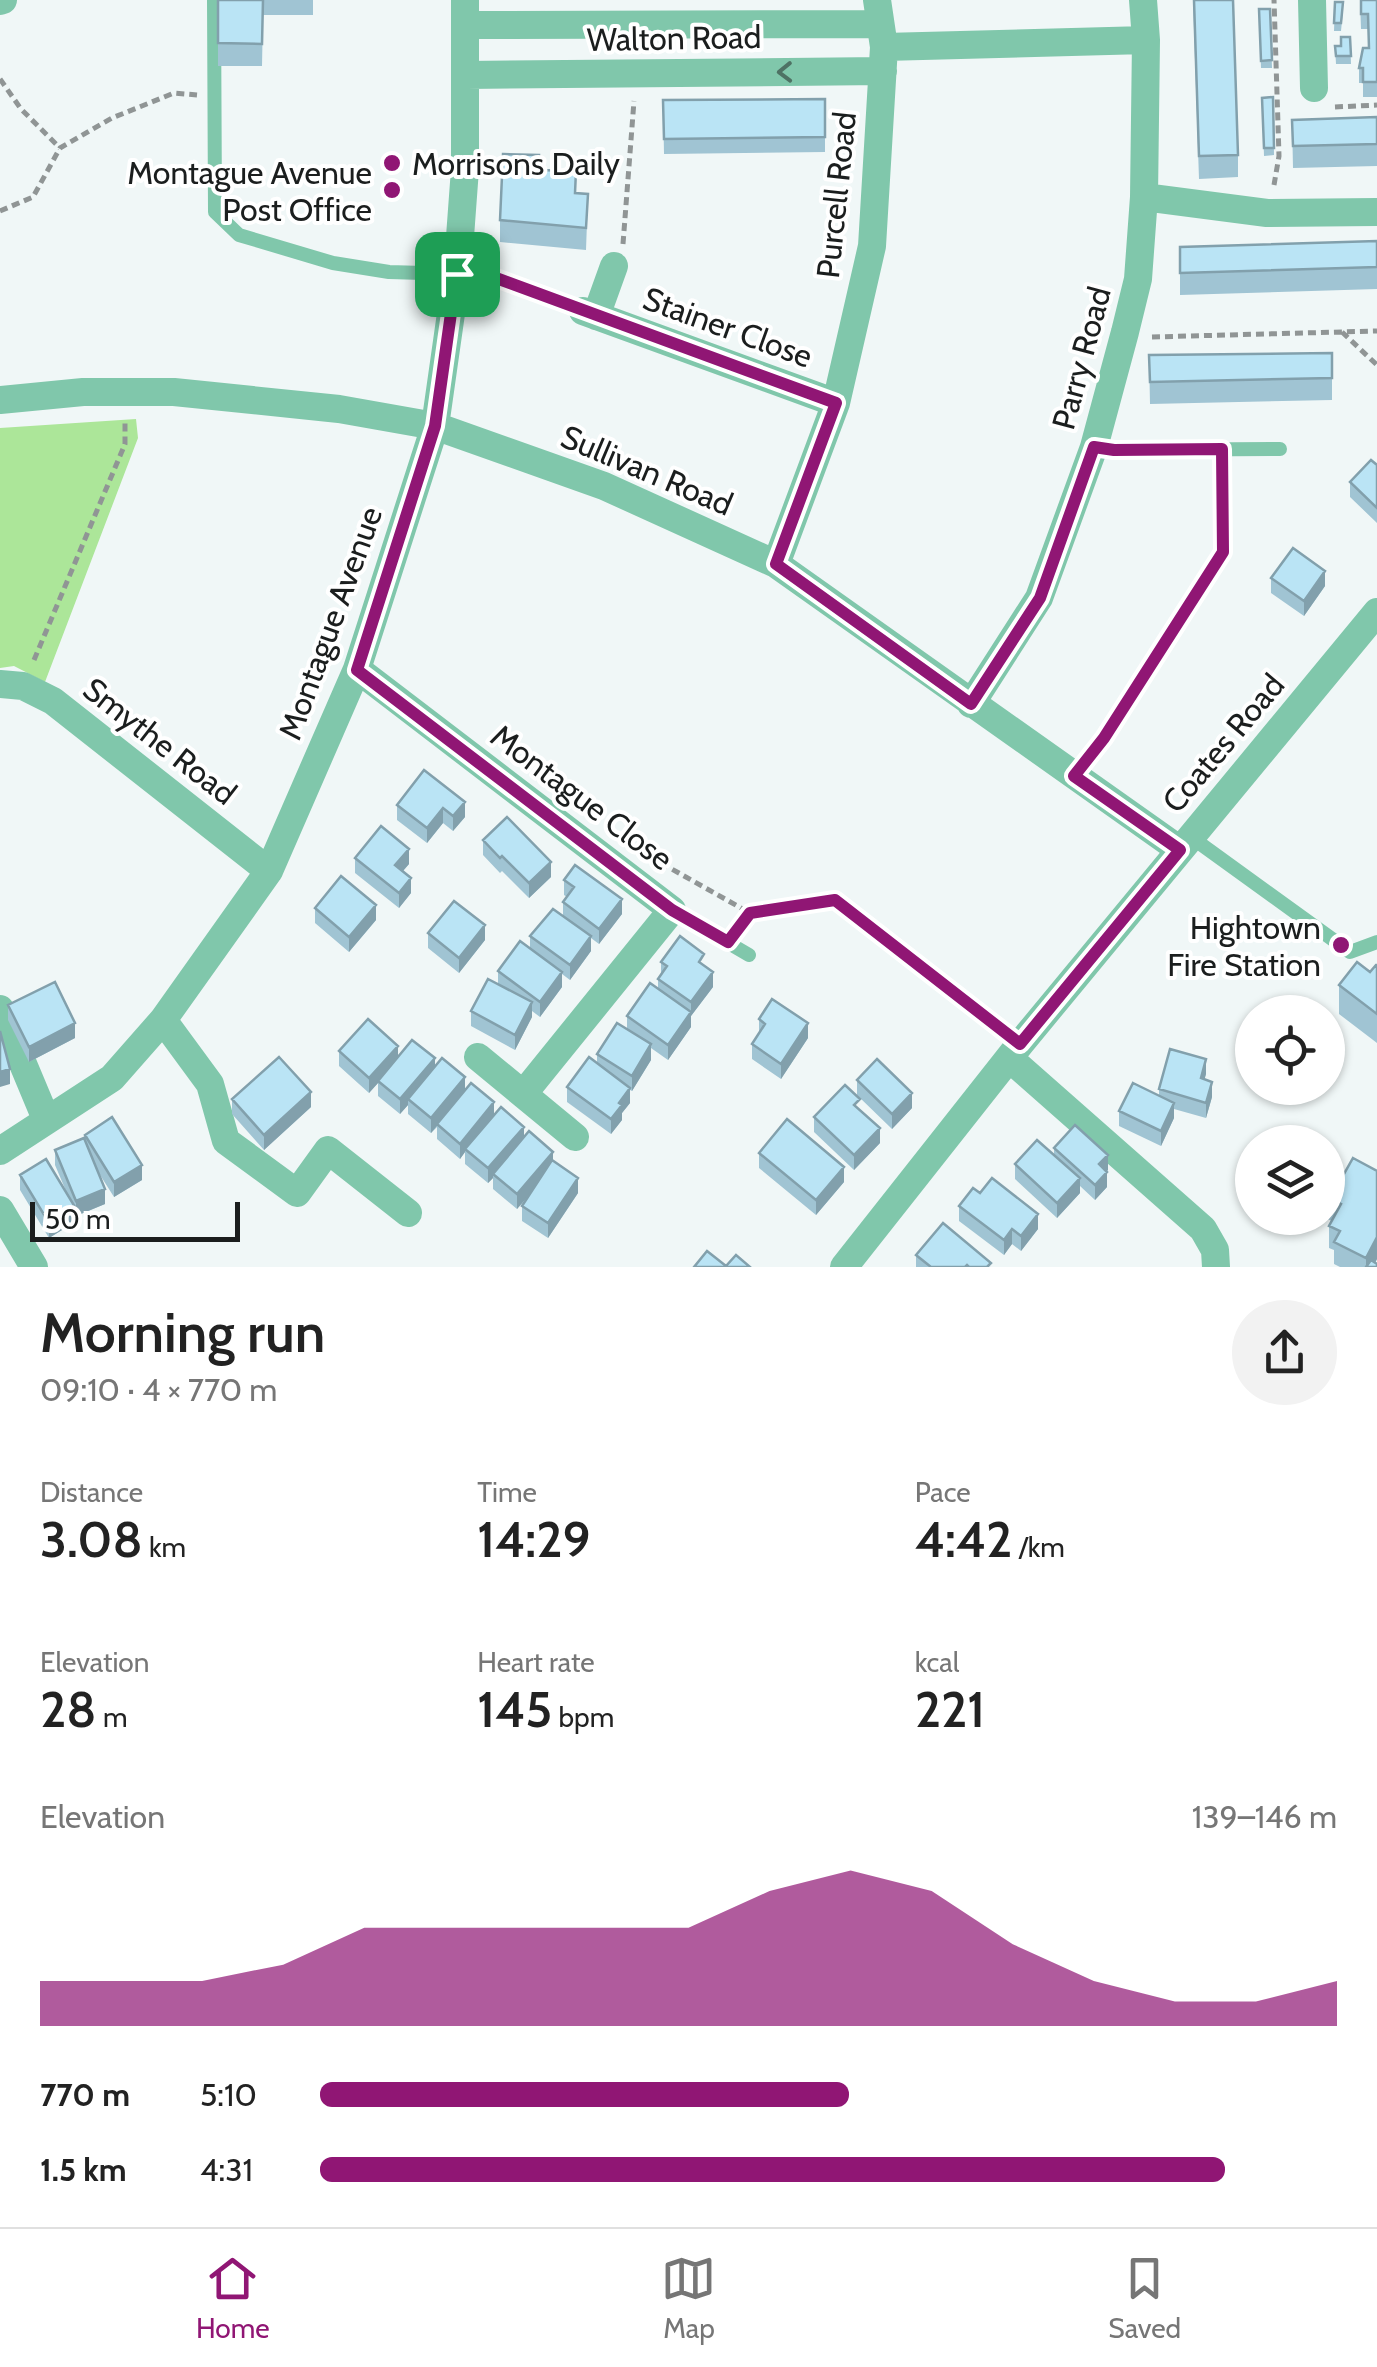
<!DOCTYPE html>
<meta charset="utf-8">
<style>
:root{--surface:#fff;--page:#f2f2f2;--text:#222;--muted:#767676;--line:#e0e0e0;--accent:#901674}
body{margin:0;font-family:Cabin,sans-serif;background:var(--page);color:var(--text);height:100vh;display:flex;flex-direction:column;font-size:38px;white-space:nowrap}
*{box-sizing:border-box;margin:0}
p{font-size:32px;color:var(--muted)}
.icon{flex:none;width:55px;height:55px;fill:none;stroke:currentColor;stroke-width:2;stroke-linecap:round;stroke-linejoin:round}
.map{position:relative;height:1267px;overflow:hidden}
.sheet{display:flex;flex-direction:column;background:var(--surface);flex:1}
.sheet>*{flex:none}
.controls{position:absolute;left:1235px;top:995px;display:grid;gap:20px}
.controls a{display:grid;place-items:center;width:110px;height:110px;border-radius:50%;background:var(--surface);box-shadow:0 2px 8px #0004;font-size:50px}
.scale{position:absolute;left:30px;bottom:25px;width:210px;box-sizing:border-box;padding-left:10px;border:5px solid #1b1e1e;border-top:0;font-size:28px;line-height:35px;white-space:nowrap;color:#1b1e1e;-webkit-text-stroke:8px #fff;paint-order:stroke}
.pin{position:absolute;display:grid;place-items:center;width:85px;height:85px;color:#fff;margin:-42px;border-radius:20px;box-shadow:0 5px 15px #0006}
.round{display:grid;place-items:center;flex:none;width:105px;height:105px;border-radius:52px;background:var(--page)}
.headline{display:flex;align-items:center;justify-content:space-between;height:170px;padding:0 40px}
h1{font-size:55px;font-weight:600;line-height:75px}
.stats{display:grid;grid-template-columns:repeat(3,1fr);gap:15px;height:170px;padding:10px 40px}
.stats div{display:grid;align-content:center}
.stats b{font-size:50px;font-weight:600}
.stats small{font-size:28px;font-weight:400}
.stats p{font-size:28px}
.chart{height:280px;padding:20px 40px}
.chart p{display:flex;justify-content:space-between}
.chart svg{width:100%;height:180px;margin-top:10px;fill:var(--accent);opacity:.7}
ul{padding:0 40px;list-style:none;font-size:32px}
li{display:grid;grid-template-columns:160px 120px 1fr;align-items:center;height:75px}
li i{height:25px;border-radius:12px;background:var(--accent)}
.tab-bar{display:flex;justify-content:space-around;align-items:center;height:140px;border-top:2px solid var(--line);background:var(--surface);font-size:28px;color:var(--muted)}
.tab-bar a{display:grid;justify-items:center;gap:5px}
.tab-bar .on{color:var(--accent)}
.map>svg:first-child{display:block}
.green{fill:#ace699}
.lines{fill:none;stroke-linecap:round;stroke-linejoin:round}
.path{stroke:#909595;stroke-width:5;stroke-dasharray:8 5;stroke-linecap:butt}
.lane{stroke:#80c7ab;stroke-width:14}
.street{stroke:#80c7ab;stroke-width:28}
.wall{fill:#a0c4d3}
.shaded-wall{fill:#82a0ac}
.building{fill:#bae4f5;stroke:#82a0ac;stroke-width:2.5}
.oneway{stroke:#4e7264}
.route-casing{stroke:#fff;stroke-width:20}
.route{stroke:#901674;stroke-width:12}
.poi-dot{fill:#901674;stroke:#fff;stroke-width:4}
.labels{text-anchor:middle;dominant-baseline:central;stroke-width:8;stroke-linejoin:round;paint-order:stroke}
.street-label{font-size:32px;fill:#1b1e1e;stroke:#fff}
.poi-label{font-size:32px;fill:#1b1e1e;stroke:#fff;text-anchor:end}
</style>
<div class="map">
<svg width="1377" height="1267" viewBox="0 0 1377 1267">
<rect width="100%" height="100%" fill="#f0f7f7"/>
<path class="green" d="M136,419L138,438L45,682L14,666L0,668V428Z"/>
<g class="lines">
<path class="path" d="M0,79L21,109L60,148
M1335,107L1377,105
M1274,185L1279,156L1274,0
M0,211L33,197L60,148L112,118L174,93L197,95
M623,244L634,101
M483,273L561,303
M1342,332L1377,365
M1152,337L1377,331
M34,660L125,444V419
M1091,754L1223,552V469
M661,863L750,913
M738,928L750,913L835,900L1000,1028"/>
<path class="lane" d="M214,0L215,212L239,235L333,263L389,272L457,274
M1094,447L1114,450L1280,449
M1191,837L1350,952L1377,942
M672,910L749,955"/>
<path class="street" d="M1312,0L1314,88
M0,1L3,0
M466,25L880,24
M884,47L1146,40
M467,75L883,71
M1144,197L1267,213L1377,212
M583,311L836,403
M596,316L614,266
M0,400L83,392H174L339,409L435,426L604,486L776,564L1180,850
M776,564L836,403L872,246L884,47L877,0
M357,669L672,910L524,1093
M0,684L23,686L53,701L269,871
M971,704L1039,598L1094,447L1125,332L1138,279L1144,197L1146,40L1143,0
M0,1009L46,1119
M163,1020L210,1084L226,1141L297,1193L328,1150L408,1213
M478,1057L575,1137
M1009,1058L1203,1229L1215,1250L1216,1267
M0,1151L112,1078L163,1020L269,871L357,669L435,426L458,264L465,169V0
M0,1210L34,1267
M844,1267L1020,1044L1377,612"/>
</g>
<path class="wall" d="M218,0H313V15H263L262,66H218Z
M1193,0L1238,155V177L1199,179Z
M1360,0H1377V97H1363V83H1359V68L1369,48L1368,29H1361Z
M1335,2L1343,10L1341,31H1334Z
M1259,9H1270L1272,68H1261Z
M1350,37L1351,64H1336L1335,46H1341Z
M1273,97L1274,155L1264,156L1262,98Z
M825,99V152L664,154L663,100Z
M1377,117V166L1293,168L1292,120Z
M576,193L588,194L586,250L500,242V220Z
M1377,241V289L1180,295V247Z
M1149,355L1332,378V400L1150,404Z
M1377,465V523L1350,497V482Z
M1271,578L1325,586L1304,616L1271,593Z
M465,802V817L453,831L443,823L427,843L397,820V805Z
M483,840L551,877L529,898L502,871L500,873L483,855Z
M355,858L409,864L403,871L411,893L399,908L355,873Z
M564,880L622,914L599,944L591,938V951L570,980L562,974V987L540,1017L532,1011V1017L515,1050L471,1026V1011L498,984V971L530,949V936L563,916V902L567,897L564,895Z
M315,908L376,920L349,952L315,923Z
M428,933L485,940L459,973L428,948Z
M661,962L704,966L713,987L691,1016V1027L668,1060L651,1048V1060L632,1091L630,1090V1103L622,1113V1120L611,1134L567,1102V1087L597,1063V1054L627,1029V1016L658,989V979L661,974Z
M1377,965V1043L1339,1014V985L1370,972Z
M8,1005L75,1038L29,1062L8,1020Z
M759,1019L808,1038L781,1079L752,1059V1044L759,1034Z
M339,1051L398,1056L435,1067L553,1162L578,1193L548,1238L522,1221V1206L531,1193L517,1209L493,1189V1178L488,1183L465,1164V1152L460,1159L437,1139V1127L431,1133L408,1114V1105L400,1114L378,1096V1083L369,1093L339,1066Z
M1206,1074L1204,1079L1212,1097L1206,1118L1174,1109V1118L1161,1146L1119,1126V1111L1159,1096V1089Z
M857,1080L912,1108L892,1129L857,1095Z
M232,1099L311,1107L264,1150L232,1114Z
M860,1110L880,1143L854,1170L814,1132V1117Z
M85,1135L142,1180L114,1197L95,1167L105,1204L76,1216L75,1214V1222L49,1238L20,1190V1175L66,1191L55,1165V1150L85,1141Z
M1054,1148L1108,1170L1106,1171L1107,1187L1095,1200L1080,1186V1193L1057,1218L1015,1179V1164L1054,1155Z
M759,1153L844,1182L816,1215L759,1168Z
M1328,1178L1377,1259L1375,1263L1377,1267H1340L1334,1264V1250L1329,1248V1226L1332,1221L1325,1218H1328Z
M980,1193L1038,1229L1021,1251L1012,1244L1004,1255L959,1221V1206Z
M916,1255L991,1267H916Z"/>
<path class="shaded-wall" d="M1325,571V586L1304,616V601Z
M465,802V817L453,831V816Z
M443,808V823L427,843V828Z
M409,849V864L395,880V865Z
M551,862V877L529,898V883Z
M411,878V893L399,908V893Z
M622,899V914L599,944V929Z
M376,905V920L349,952V937Z
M485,925V940L459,973V958Z
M591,936V951L570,980V965Z
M562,972V987L540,1017V1002Z
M713,972V987L691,1016V1027L668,1060V1045L691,1013V1002Z
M532,1002V1017L515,1050V1035Z
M75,1023V1038L29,1062V1047Z
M808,1023V1038L781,1079V1064Z
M651,1044V1060L632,1091V1076Z
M398,1046V1061L378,1081V1083L369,1093V1078Z
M435,1058V1074L408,1099V1105L400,1114V1099Z
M1206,1059V1074L1201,1093V1078Z
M10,1069V1084L0,1087V1072Z
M465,1077V1092L431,1133V1118Z
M1212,1082V1097L1206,1118V1103Z
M630,1088V1103L622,1113V1120L611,1134V1119L619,1103Z
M311,1092V1107L264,1150V1135Z
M912,1093V1108L892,1129V1114Z
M494,1102V1117L465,1149V1152L460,1159V1144Z
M1174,1103V1118L1161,1146V1131Z
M524,1127V1142L493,1174V1178L488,1183V1168Z
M880,1128V1143L854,1170V1155Z
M553,1152V1167L517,1209V1194Z
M1108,1155V1170L1099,1179V1164Z
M142,1165V1180L114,1197V1182Z
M844,1167V1182L816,1215V1200Z
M1107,1172V1187L1095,1200V1185Z
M578,1178V1193L548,1238V1223Z
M1080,1178V1193L1057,1218V1203Z
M105,1189V1204L76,1216V1201Z
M75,1207V1222L49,1238V1223Z
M1038,1214V1229L1021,1251V1236Z
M1012,1229V1244L1004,1255V1240Z
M1377,1237V1259L1373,1267H1366V1258Z"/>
<path class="building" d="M218,0H263L262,44L218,43Z
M1194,0H1233L1238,155L1199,156Z
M1361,0H1377V82H1363V68H1359L1363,48H1369L1368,14H1361Z
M1335,2H1343L1341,23H1334Z
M1259,9H1270L1272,60L1261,61Z
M1341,37H1350L1351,56H1336L1335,46H1341Z
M1273,97L1274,148H1264L1262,98Z
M825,99V137L664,139L663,100Z
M1377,117V144L1293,146L1292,120Z
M503,154L539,155L538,170L576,171L575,193L588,194L586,228L500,220Z
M1377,241V267L1180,273V247Z
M1332,353V378L1150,382L1149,355Z
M1371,460L1377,465V508L1350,482Z
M1293,548L1325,571L1304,601L1271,578Z
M424,770L465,802L453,816L443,808L427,828L397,805Z
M507,817L551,862L529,883L502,856L500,858L483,840Z
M381,826L409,849L395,865L411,878L399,893L355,858Z
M575,865L622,899L599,929L563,902L574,887L564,880Z
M341,876L376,905L349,937L315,908Z
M454,901L485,925L459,958L428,933Z
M553,909L591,936L570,965L530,936Z
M680,936L704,954L699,962L713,972L691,1002L658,979L667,966L661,962Z
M520,941L562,972L540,1002L498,971Z
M1357,962L1370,972L1376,965H1377V1014L1339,985Z
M488,979L532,1002L515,1035L471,1011Z
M55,982L75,1023L29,1047L8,1005Z
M650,983L691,1012L668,1045L627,1016Z
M772,999L808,1023L781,1064L752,1044L765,1024L759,1019Z
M368,1019L398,1046L369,1078L339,1051Z
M617,1023L651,1044L632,1076L597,1054Z
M0,1031L10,1069L0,1072Z
M412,1040L435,1058L400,1099L378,1081Z
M1170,1049L1206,1059L1201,1078L1212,1082L1206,1103L1159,1089Z
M279,1057L311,1092L264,1135L232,1099Z
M589,1057L630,1088L619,1103L622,1105L611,1119L567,1087Z
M442,1058L465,1077L431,1118L408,1099Z
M877,1059L912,1093L892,1114L857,1080Z
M471,1083L494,1102L460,1144L437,1124Z
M1133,1083L1174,1103L1161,1131L1119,1111Z
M845,1085L860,1099L854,1105L880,1128L854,1155L814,1117Z
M501,1107L524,1127L488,1168L465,1149Z
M112,1117L142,1165L114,1182L85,1135Z
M787,1119L844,1167L816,1200L759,1153Z
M1075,1125L1108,1155L1099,1164L1107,1172L1095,1185L1054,1148Z
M529,1131L553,1152L517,1194L493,1174Z
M84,1138L105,1189L76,1201L55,1150Z
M1037,1140L1080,1178L1057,1203L1015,1164Z
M1353,1158L1377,1171V1237L1366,1258L1334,1242L1340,1231L1329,1226L1341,1204L1328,1197V1178L1329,1175L1340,1181Z
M46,1159L75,1207L49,1223L20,1175Z
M552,1160L578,1178L548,1223L522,1206Z
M992,1178L1038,1214L1021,1236L1012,1229L1004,1240L959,1206L973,1188L980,1193Z
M943,1223L991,1263L987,1267H969L967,1265L965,1267H931L916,1255Z
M707,1251L726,1266L736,1255L750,1267H694Z
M1371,1260L1377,1264V1267H1366Z"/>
<defs><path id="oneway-chevron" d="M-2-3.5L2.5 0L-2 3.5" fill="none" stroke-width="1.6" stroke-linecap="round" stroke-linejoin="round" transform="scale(2.5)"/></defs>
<use class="oneway" href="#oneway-chevron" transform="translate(785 72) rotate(179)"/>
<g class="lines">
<defs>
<path id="route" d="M458,264L836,403L776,564L971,704L1040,598L1094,447L1114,450L1222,449L1223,552L1104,738L1074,776L1180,850L1020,1044L835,900L750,913L728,942L672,910L357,670L435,426Z"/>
</defs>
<use href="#route" class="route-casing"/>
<use href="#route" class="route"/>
</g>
<g class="poi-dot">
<circle cx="392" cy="163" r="10"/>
<circle cx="392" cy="190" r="10"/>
<circle cx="1341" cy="945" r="10"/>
</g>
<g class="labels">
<g class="street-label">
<text transform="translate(674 38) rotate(-1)">Walton Road</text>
<text transform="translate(836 195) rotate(-84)">Purcell Road</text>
<text transform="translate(728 327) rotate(20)">Stainer Close</text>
<text transform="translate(1081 358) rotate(-75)">Parry Road</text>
<text transform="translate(647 470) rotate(23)">Sullivan Road</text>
<text transform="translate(330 623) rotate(-70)">Montague Avenue</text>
<text transform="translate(160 741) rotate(38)">Smythe Road</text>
<text transform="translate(1223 743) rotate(-50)">Coates Road</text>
<text transform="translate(582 797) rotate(37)">Montague Close</text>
</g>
<g class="poi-label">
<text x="412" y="163" text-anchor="start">Morrisons Daily</text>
<text x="372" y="172">Montague Avenue<tspan x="372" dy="37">Post Office</tspan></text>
<text x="1321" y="927">Hightown<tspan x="1321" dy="37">Fire Station</tspan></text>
</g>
</g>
</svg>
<div class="controls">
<a><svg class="icon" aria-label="locate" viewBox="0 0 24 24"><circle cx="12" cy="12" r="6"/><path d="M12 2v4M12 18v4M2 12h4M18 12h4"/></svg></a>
<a><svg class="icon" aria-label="layers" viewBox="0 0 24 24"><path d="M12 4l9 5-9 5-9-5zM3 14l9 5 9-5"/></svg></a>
</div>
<div class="scale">50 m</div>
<div class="pin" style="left:457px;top:274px;background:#1e9e55"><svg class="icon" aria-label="arrive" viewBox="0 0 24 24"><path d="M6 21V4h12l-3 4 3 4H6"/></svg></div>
</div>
<section class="sheet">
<div class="headline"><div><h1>Morning run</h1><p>09:10 · 4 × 770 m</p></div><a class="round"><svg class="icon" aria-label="share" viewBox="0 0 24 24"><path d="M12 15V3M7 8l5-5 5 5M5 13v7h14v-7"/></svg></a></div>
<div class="stats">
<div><p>Distance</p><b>3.08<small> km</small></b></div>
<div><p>Time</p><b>14:29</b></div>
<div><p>Pace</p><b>4:42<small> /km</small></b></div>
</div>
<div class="stats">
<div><p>Elevation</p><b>28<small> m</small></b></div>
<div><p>Heart rate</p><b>145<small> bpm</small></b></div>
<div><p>kcal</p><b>221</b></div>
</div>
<div class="chart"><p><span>Elevation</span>139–146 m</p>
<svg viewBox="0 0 160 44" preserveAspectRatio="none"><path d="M0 44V33L10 33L20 33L30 29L40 20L50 20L60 20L70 20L80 20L90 11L100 6L110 11L120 24L130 33L140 38L150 38L160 33V44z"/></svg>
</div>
<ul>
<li><b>770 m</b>5:10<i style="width:52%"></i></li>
<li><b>1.5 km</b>4:31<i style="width:89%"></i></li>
</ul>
</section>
<nav class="tab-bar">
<a class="on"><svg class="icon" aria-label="home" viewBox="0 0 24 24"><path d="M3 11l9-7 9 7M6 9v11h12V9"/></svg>Home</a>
<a><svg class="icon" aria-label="map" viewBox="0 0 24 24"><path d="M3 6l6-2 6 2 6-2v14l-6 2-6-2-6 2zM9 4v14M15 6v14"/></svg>Map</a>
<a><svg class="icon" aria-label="saved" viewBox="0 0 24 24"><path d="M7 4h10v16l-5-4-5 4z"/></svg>Saved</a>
</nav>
